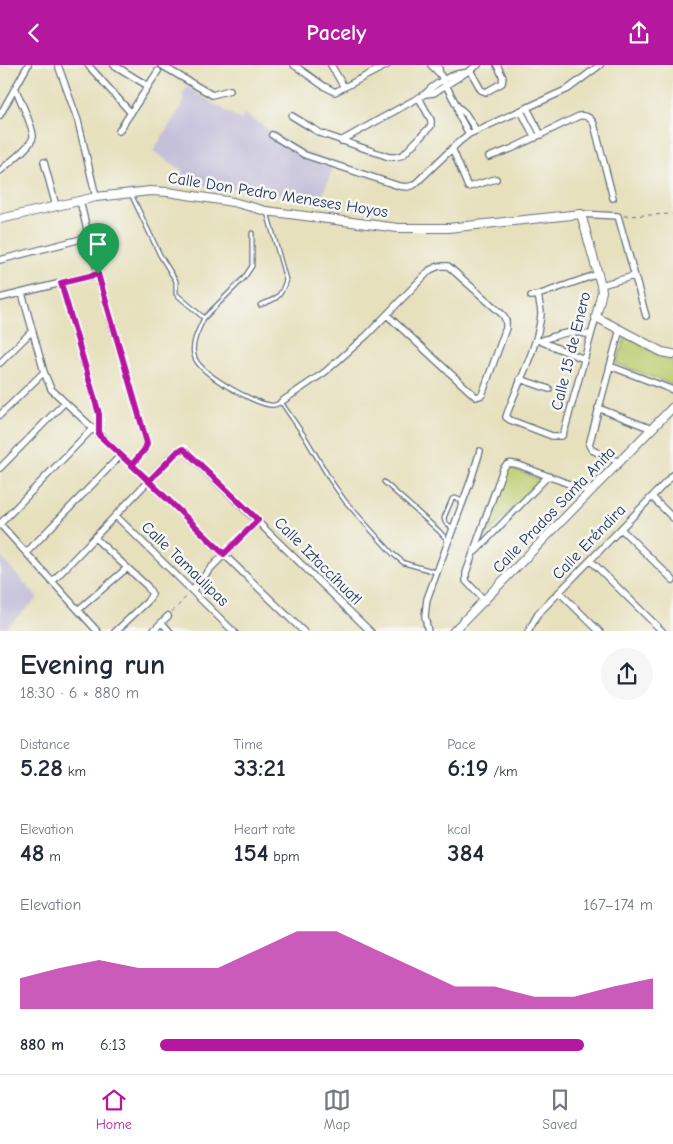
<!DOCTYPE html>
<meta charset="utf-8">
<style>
:root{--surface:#fff;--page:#f6f6f7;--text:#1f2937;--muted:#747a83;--line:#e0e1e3;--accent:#b5179e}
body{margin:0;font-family:"Comic Neue",sans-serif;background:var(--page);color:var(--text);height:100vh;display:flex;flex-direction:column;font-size:19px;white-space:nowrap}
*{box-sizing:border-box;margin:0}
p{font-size:16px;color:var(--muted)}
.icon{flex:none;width:28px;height:28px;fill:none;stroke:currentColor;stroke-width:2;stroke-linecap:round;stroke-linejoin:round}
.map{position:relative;height:566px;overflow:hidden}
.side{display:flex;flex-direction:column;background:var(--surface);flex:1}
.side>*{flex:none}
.pin{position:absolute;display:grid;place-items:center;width:42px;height:42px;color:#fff;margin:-51px -21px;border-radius:50% 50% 50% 0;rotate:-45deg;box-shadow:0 0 5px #0007}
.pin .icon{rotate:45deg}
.round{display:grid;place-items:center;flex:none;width:52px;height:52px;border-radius:26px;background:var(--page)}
.head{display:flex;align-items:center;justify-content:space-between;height:85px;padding:0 20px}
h1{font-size:28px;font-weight:700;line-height:38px}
.metrics{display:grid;grid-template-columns:repeat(3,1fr);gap:8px;height:85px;padding:5px 20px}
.metrics div{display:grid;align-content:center}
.metrics b{font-size:25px;font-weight:700}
.metrics small{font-size:14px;font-weight:400}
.metrics p{font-size:14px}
.chart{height:140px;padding:10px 20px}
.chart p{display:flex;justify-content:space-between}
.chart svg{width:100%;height:90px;margin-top:5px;fill:var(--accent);opacity:.7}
ul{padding:0 20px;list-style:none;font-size:16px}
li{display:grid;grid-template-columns:80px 60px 1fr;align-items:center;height:38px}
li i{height:12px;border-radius:6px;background:var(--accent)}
header{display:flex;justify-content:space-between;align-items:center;height:65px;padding:0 20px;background:var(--accent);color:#fff;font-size:22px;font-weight:700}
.menu{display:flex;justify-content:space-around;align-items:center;height:70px;border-top:1px solid var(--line);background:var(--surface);font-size:14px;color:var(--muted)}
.menu a{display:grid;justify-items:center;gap:2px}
.menu .active{color:var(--accent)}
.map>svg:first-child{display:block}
.industrial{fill:#c5c0da}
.green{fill:#bdce71;stroke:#6c7e68}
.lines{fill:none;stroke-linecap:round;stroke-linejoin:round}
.service-casing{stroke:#626d7f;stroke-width:5.5}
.minor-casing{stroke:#626d7f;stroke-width:8}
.tertiary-casing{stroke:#626d7f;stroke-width:10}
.path{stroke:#626d7f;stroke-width:1;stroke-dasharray:4 4;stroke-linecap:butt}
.service{stroke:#fff;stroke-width:3}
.minor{stroke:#fff;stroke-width:5.5}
.tertiary{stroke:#fff;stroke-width:8}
.route-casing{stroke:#fff;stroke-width:10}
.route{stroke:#b5179e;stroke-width:6}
.labels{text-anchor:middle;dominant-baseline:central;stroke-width:5;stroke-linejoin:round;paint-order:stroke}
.street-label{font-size:16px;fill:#1b2f5e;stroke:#f6f6f2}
</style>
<header><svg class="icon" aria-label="back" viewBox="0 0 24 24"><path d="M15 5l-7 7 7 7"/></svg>Pacely<svg class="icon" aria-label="share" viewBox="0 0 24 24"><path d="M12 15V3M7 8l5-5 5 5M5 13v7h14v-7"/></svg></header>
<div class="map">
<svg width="673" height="567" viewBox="0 0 673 567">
<rect width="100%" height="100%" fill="#f6f6f2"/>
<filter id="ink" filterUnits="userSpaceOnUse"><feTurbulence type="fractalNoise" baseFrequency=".02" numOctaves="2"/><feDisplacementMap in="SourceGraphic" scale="10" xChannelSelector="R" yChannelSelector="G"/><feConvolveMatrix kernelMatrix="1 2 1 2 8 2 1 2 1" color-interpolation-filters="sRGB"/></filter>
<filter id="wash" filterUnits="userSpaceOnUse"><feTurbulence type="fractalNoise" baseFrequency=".0096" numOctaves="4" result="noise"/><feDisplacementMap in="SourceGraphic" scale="20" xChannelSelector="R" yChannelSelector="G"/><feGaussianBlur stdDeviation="1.12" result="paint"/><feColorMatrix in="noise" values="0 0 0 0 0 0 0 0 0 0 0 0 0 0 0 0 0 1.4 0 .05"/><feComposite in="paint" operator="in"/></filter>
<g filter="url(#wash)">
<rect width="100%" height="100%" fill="#e6e0bc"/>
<path class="industrial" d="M187,22L241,55L244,49L307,88L335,96L321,134L180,118L182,105L153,86L184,37L182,30Z
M0,491L38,533L1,567L0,566Z"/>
<path class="green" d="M626,272L668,295L673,294V320L616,298Z
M509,402L540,415L481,476Z"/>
</g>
<g filter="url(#ink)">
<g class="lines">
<defs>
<path id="service" d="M131,129L160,190L176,216V229L204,253C199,264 191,278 194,290C197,308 253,338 270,340C274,341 278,339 281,337L305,372L331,416L345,436L370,464L393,489L404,498L436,507
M260,240C277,234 281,232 286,215L267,147
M204,253L244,213L252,201V168
M384,417L439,466L448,476
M452,463L445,457L444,453L452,434L455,433L462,436"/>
<path id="minor" d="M58,0L78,56L96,132
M88,0L131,48
M114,0L148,21
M161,0L212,30L230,25
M294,0L322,20L335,27L387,0
M331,0L344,22
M431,0L440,9
M438,0L440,9L457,41L465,48L476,65
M470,5L481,25L486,27L502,18L503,12L497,0
M425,29L434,28L478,0
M457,41L459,51L469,69
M527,43L541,70
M521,46L535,73
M0,50L28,0
M292,51L320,68L389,92H396L403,90L431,61V55L419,33
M119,66L158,6
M272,70L305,90L399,121L407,122L414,120L460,76L469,69L568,24L600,0
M341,76L425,29C434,19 451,9 463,8
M452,83L468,122L496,114
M489,92L511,84L579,51C586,50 591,53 594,59L613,133
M44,97L56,141
M0,106C8,98 31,82 33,72C34,64 19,32 15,23
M80,136L98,209L147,378L145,384L132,400
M581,149L618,151L646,251
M0,195L89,172
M61,218L99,349V370
M601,220L634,211
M22,228L44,307L51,324L132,400L304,567
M538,230C539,236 541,243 541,249C538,282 518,318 507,349L506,352L510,355L552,371H562L565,364L596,252
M531,231L538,230L598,209
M0,233L98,209
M540,276C561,269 569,264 591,270
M540,276L584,294
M0,298L32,266
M610,301L673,325
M520,314L549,324
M281,337L325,307L367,270L430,205L439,201H448L503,250L506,256V263L482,330L476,332L387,250
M598,343L652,364
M0,350L44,307
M619,397L592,385L589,380L620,264
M0,403L64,338
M652,432L673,453
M116,451L234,567
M0,459L98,567
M0,459L92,364
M621,464L673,515
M95,473L147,521L152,529L147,537L115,567
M476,486L547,412
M26,488L121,390
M591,496L663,567
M52,517L176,387L183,384L371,567
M192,526L210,504L258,455
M559,527L600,567
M485,536L466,516V508L503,404C507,397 511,398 519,400L590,427
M78,545L127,503
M162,558L170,567
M152,567L168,551
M428,567L425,551L427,534L471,415L480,386
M528,567L538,549L673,410"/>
<path id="tertiary" d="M0,154L96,132L150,126L168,127L233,137L266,146L398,163H448L581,149L601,220L602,226L596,252L662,287L673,289
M453,567L673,342"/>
</defs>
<use href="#service" class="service-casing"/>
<use href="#minor" class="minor-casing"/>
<use href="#tertiary" class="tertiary-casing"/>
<path class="path" d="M624,151L673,149
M172,547L188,530"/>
<use href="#service" class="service"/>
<use href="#minor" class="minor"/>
<use href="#tertiary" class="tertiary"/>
</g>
</g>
<g class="lines" filter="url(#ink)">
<defs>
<path id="route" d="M98,209L147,378L145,384L132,400L224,489L258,455L188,388L183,384L178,386L149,416L99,370V349L61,218L98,209"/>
</defs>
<use href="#route" class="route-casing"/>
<use href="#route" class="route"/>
</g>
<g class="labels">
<g class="street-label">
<text transform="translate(278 130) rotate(9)">Calle Don Pedro Meneses Hoyos</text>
<text transform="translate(571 286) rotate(-76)">Calle 15 de Enero</text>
<text transform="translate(554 445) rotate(-46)">Calle Prados Santa Anita</text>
<text transform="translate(589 477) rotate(-46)">Calle Eréndira</text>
<text transform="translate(318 496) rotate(45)">Calle Iztaccíhuatl</text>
<text transform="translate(185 499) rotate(44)">Calle Tamaulipas</text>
</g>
</g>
</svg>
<div class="pin" style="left:98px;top:209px;background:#1e9e55"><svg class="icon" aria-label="arrive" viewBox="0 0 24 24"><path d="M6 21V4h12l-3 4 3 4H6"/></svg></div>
</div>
<section class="side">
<div class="head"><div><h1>Evening run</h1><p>18:30 · 6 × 880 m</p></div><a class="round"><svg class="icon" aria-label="share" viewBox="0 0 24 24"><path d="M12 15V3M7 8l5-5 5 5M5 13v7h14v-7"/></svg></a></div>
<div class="metrics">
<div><p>Distance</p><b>5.28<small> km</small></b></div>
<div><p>Time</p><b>33:21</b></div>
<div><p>Pace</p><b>6:19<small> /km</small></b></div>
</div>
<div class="metrics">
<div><p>Elevation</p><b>48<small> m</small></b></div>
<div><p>Heart rate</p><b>154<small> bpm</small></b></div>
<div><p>kcal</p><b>384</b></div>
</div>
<div class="chart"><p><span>Elevation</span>167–174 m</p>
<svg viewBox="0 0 160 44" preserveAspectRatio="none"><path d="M0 44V29L10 24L20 20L30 24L40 24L50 24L60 15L70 6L80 6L90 15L100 24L110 33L120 33L130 38L140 38L150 33L160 29V44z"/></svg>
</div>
<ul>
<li><b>880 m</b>6:13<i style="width:86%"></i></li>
</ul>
</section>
<nav class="menu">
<a class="active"><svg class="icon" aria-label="home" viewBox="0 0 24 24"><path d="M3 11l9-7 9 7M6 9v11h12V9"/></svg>Home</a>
<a><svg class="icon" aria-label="map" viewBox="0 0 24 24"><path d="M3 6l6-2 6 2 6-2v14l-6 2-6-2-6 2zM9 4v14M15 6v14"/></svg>Map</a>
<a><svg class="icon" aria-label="saved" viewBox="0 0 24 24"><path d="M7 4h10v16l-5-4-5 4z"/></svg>Saved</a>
</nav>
